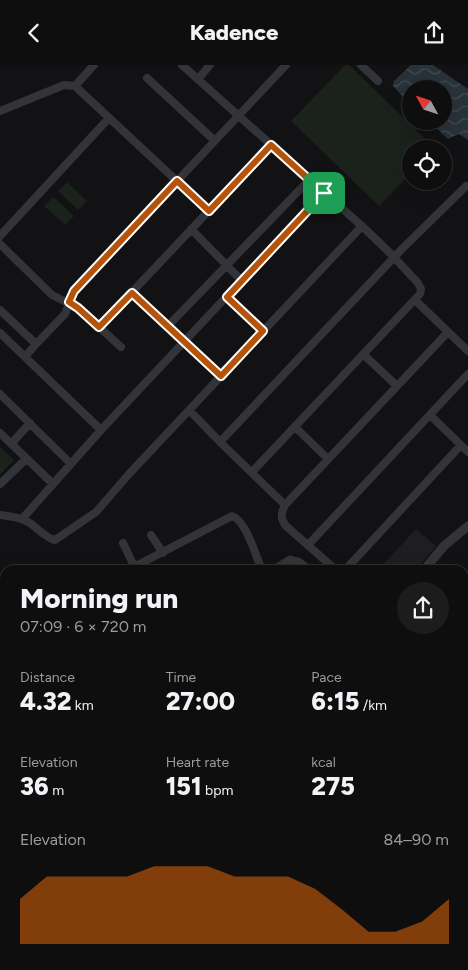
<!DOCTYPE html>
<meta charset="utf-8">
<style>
:root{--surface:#0e0e0f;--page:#1c1c1d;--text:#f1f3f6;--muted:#9b9c9e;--line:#2e2e2f;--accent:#b45309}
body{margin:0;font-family:Figtree,sans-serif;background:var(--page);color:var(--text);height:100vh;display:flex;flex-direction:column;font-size:19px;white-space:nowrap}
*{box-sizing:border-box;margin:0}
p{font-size:16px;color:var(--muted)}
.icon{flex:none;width:28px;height:28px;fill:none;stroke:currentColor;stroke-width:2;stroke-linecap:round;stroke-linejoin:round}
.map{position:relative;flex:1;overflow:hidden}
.details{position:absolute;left:0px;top:500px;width:469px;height:405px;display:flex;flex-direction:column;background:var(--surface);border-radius:15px 15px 0 0;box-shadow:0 5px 20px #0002,0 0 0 1px var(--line)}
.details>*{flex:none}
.needle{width:32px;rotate:310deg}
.tools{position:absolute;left:402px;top:15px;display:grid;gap:10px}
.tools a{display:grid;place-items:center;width:50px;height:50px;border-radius:50%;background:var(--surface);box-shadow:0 5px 20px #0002,0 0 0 1px var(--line);font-size:25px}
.pin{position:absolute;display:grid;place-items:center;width:42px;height:42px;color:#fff;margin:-21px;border-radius:10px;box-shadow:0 2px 8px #0006}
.round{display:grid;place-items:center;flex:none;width:52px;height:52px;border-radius:26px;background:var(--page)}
.head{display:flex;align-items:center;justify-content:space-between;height:85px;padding:0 20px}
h1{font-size:28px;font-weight:800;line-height:38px}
.stats{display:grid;grid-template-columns:repeat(3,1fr);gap:8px;height:85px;padding:5px 20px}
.stats div{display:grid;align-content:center}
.stats b{font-size:25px;font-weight:800}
.stats small{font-size:14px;font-weight:400}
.stats p{font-size:14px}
.chart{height:140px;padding:10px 20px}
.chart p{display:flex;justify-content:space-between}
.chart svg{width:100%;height:90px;margin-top:5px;fill:var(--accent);opacity:.7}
header{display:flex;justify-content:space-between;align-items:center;height:65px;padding:0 20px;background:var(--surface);font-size:22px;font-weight:800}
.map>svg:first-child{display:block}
.built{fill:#1e1e21}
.grass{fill:url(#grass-tufts)}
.garden{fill:#1a221b}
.water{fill:url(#water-waves)}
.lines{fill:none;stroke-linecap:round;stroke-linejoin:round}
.minor{stroke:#333439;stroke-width:8}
.tertiary{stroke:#333439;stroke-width:9}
.primary{stroke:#4f5159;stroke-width:11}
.route-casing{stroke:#fff;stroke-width:10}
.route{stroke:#b45309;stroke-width:6}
</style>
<header><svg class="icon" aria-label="back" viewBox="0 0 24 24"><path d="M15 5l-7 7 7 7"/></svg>Kadence<svg class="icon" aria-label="share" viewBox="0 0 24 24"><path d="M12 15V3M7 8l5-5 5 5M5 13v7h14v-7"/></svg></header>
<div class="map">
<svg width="468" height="905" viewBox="0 0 468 905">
<defs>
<pattern id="grass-tufts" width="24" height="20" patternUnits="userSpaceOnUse" patternTransform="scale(1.25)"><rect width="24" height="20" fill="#1a221b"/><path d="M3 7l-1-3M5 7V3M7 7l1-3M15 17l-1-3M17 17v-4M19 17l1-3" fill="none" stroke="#383f3a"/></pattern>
<pattern id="water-waves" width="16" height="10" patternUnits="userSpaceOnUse" patternTransform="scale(1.25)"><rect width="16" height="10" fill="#283239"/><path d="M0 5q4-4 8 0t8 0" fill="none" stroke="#444d53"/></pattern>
</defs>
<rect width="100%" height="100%" fill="#121214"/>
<path class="built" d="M416,464L436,481L416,505H378Z
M0,756L5,767V824L0,825Z
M88,900H342L344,905H87L85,901Z"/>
<path class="grass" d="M0,382L14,395L0,409Z"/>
<path class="garden" d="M345,0H349L435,83L411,84V108L379,141L291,56Z
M67,117L87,136L78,145L58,126Z
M53,132L74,151L65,160L44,141Z"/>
<path class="water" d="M411,0H433L468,24V75L459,69L448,74L429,56H444V24H411V40L393,21L394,16Z"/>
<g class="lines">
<path class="minor" d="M182,0L364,163L389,187L418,218L421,224L420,229L252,407
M361,0L378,16
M147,13L214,75
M198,14L210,0
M75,21L94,0
M0,46L64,20L75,21L209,146
M191,164L242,216
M0,171L109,53
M0,179L52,230L78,243L121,282
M132,228L221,311
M227,231L263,266
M415,235L468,286
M0,245L36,279
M168,261L309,115
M99,262L271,80
M0,268L101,365
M363,289L397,321
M25,292L36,279L65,249L74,226L286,0
M0,329L71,399
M189,345L220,377L285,440
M430,350L468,387
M295,362L328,394
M0,368L53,419
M220,377L401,185L466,121
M11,379L30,358
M0,419L26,394
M0,450C9,451 19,452 28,457C37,462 45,473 55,475L96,447L129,409L362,161
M22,454L101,365L324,128
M151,470L163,488
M123,478L134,501
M308,480L468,309
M428,499L434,505
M128,505L232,451C246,455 256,492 262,505
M336,505L286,461C280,453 281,448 285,440L448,267
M345,505L461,380
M464,548L468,543
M0,574L5,571
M464,655L468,653
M0,828L5,827
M0,893L5,890
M369,900L371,905"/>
<path class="tertiary" d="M274,505L290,495L298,497L309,505
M424,505L444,481L468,461
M0,665L5,662
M464,831L468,847"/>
<path class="primary" d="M0,734L5,744
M0,759L5,770
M75,900L77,905"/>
</g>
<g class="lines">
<defs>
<path id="route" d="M271,80L324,128L227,232L263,266L221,311L132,228L99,262L78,243L69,237L74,226L177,116L209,146Z"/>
</defs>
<use href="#route" class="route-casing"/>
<use href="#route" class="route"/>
</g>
</svg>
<div class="tools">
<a><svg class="needle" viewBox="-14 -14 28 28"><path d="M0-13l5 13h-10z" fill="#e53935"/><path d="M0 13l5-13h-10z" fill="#9b9c9e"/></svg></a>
<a><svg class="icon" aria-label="locate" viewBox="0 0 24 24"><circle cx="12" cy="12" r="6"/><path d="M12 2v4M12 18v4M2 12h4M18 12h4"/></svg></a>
</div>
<div class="pin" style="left:324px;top:128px;background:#1e9e55"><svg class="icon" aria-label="arrive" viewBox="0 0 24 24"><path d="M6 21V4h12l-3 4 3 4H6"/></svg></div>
<section class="details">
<div class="head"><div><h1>Morning run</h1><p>07:09 · 6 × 720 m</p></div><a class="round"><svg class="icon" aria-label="share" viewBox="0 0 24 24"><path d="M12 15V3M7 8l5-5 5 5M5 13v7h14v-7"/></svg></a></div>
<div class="stats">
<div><p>Distance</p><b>4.32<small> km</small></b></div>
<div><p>Time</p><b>27:00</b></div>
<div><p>Pace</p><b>6:15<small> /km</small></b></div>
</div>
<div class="stats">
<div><p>Elevation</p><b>36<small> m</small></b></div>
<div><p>Heart rate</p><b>151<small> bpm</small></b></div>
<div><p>kcal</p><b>275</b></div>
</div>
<div class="chart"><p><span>Elevation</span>84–90 m</p>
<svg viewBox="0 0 160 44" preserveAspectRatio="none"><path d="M0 44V22L10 11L20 11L30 11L40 11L50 6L60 6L70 6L80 11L90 11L100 11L110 17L120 27L130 38L140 38L150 33L160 22V44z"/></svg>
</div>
</section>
</div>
